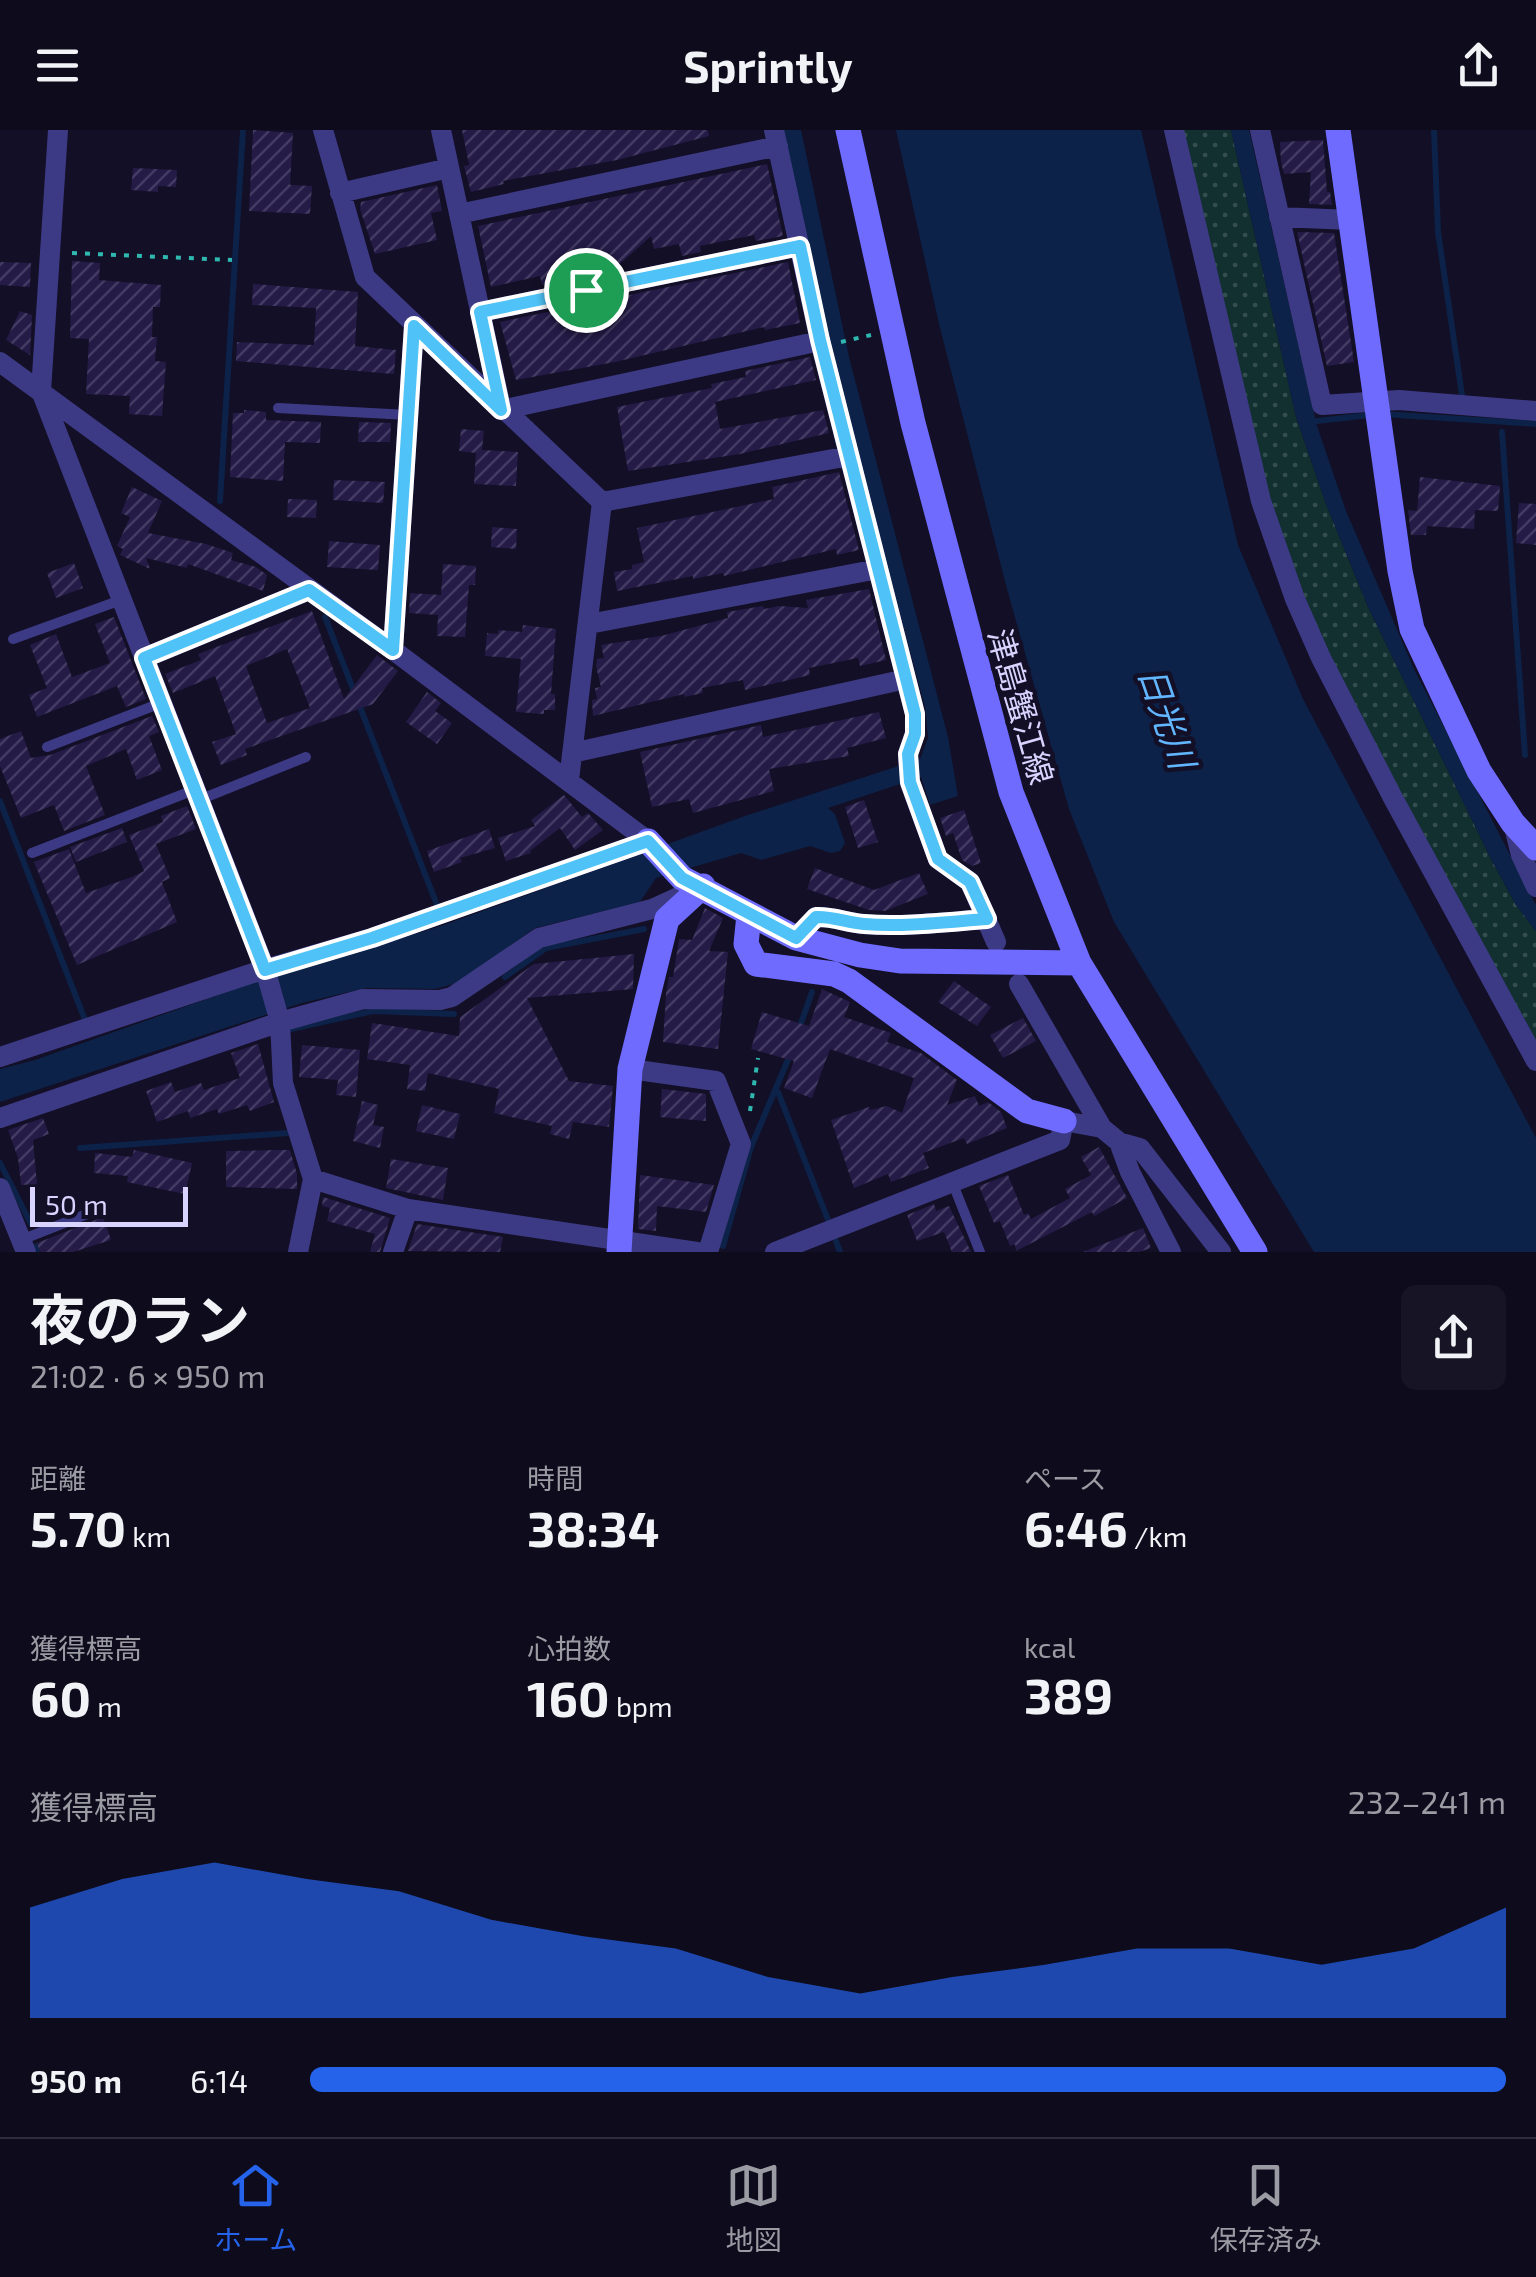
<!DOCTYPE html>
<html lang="ja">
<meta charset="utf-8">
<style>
:root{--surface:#0e0b1c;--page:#171425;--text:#f1f3f6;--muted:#9b9ba3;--line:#2e2b3b;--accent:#2563eb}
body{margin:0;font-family:"Exo 2","Noto Sans JP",sans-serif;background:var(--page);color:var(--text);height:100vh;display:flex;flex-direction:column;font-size:38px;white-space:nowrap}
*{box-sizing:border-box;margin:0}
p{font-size:32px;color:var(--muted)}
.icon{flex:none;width:55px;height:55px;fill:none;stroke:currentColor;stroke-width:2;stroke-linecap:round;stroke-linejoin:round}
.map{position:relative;height:1122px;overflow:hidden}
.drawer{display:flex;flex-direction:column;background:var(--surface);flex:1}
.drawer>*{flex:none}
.scale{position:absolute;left:30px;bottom:25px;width:158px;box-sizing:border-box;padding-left:10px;border:5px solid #d9d4ff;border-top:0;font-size:28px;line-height:35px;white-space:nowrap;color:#d9d4ff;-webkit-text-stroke:8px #130f26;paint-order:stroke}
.pin{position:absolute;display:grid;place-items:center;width:85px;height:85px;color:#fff;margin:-42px;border:5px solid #fff;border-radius:50%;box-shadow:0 2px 10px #0007}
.round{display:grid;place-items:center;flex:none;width:105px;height:105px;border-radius:15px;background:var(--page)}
.overview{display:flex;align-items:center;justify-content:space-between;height:170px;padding:0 30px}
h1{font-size:55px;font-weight:700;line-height:75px}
.figures{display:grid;grid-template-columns:repeat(3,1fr);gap:15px;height:170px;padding:10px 30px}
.figures div{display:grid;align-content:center}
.figures b{font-size:50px;font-weight:700}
.figures small{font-size:28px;font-weight:400}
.figures p{font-size:28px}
.chart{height:280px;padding:20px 30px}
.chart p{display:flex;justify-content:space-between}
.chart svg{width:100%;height:180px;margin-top:10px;fill:var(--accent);opacity:.7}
ul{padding:0 30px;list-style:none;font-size:32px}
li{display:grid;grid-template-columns:160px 120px 1fr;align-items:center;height:75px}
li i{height:25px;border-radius:12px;background:var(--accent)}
header{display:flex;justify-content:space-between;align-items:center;height:130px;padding:0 30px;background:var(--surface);font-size:45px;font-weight:700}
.tab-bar{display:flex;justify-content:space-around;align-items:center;height:140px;border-top:2px solid var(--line);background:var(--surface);font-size:28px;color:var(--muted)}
.tab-bar a{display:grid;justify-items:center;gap:5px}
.tab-bar .current{color:var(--accent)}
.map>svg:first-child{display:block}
.grass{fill:url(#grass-dots)}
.water{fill:#0c2248}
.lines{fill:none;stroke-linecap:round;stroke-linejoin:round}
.stream{stroke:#0c2248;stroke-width:6}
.building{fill:url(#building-hatch);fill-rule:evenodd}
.path{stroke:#2fb8b0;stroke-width:4;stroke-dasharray:5 8;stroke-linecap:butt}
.lane{stroke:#3d3a85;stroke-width:10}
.street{stroke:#3d3a85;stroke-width:20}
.secondary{stroke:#6f6bff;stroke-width:25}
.route-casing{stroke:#fff;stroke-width:20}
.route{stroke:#4fc3f7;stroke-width:12}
.labels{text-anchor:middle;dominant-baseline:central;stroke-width:9;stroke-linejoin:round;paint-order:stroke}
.street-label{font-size:32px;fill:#d9d4ff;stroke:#130f26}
.water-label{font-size:35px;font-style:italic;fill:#62b6ff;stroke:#130f26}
</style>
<header><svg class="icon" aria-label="menu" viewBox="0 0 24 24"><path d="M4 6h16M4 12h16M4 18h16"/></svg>Sprintly<svg class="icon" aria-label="share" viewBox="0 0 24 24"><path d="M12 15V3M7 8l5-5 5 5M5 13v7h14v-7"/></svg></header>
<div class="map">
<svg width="1536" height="1122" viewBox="0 0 1536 1122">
<defs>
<pattern id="grass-dots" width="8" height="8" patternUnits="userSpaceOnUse" patternTransform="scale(2.5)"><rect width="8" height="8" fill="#12302f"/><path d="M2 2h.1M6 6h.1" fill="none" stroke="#344d4e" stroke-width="1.8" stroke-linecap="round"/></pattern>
<pattern id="building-hatch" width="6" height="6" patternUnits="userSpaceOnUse" patternTransform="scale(2.5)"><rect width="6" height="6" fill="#241b47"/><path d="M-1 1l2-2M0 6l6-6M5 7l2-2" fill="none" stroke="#433b63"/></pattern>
</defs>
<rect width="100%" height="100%" fill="#130f26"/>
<path class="grass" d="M1178,0H1231L1296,287L1326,374L1368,477L1492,731L1516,775L1536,801V921L1325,527L1285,428Z"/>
<path class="water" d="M782,0H801L849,227L948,607L958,666L930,675L921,647L828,678L835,684L845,713L840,721L831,723L810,716L761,730L741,723L656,748L640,772L535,798L461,851L447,856L435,859L366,858L302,873L0,972V939L35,930L249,854L441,796L745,686L920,629L928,608L925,577L833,233Z
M896,0H1141L1238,415L1303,569L1536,1008V1122H1314L1114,792L1069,679L1007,459L939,194Z
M1231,0H1249L1317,296L1346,381L1414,539L1536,775V801L1516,775L1492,731L1368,477L1326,374L1296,287Z"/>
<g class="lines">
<path class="stream" d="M1434,0L1438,102L1462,265
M1383,284L1536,294
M1308,292L1370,285
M1502,302L1525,625
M220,371L243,0
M325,487L437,775
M0,671L85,890
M505,847L546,818L644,799
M291,899L373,881L454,884
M799,899L812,862
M778,962L828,1090
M80,1018L288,1003
M0,1033L31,1094
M836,1111L840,1122
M37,1116L40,1122
M723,1116L751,1017L790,925"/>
</g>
<path class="building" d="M253,0L293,3L290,55L312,56L310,84L249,81Z
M462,0H708L709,6L617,30L503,51L504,54L471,62L464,36L469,35Z
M1323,10L1327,62H1330L1332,75L1309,74L1311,42L1284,44L1281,32L1280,12Z
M767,34L783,106L756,111L754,105L700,116L701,122L682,126L679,114L654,119L651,106L612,141L542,155L540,146L491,157L478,96Z
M133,38L177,40L176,57L158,56V62L131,60Z
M437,55L442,81L431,83L437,110L375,124L360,79L361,72Z
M1297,102L1334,103L1354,232L1327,236Z
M72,131L100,133L99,150L161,155L160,177H153L152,207H157L155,231L166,232L162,286L129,284L130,266L86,264L89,209L70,208Z
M0,132L31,133L30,157L0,155Z
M788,132L800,193L765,200L764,197L615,232L516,250L500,192Z
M253,154L358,162L355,216L396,220L394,244L236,231L237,212L314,215L316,178L252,175Z
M20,181L32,185L30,225L6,210Z
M810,227L816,250L715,272L720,299L823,280L829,303L740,324L628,341L617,277L712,258L711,254L746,247L745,241Z
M244,280L266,282V290L321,292L320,313L285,312L283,351L230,347L233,283H244Z
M359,292L391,293L390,312H358Z
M461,299L484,301L482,320L518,322L516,356L474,354L476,323L459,321Z
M839,342L859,420L837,425L836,419L724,446L723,443L693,449V446L617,461L614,442L632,439V435L644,432L637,398L774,369L772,357Z
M1420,347L1500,356L1498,381L1475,380L1474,399L1427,396L1426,405H1411L1408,380L1417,381Z
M334,350L385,352L383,373L333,370Z
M132,357L162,371L148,403L206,414L233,423L231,430L256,437L267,445L263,461L188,434L187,438L146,428L150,439L120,425L123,419L117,416L130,387L121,383Z
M288,369L317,370L316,388L287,387Z
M1519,373L1536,374V415L1516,413Z
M492,397L517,399L516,419L491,417Z
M329,411L380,415L378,440L327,437Z
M74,433L83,458L56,468L47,443Z
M443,434L476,436L475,455H469L465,507L437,506L438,485L409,483L410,463L441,465Z
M869,459L886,530L860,536L858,528L809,538L810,545L768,555L745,560L743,550L702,558L703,563L684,567V564L593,586L592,570L597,569L595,558L601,557L596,536L597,529L604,528L601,515L661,506L728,488L727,482L763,476L764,479L779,476L808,478L806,470Z
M312,481L344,569L377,525L398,541L373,574L245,619L247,625L221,635L212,612L236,604L215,546L173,563L165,544L201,530L198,524ZM287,519L310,578L267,593L246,536Z
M114,487L146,569L126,577L117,556L37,587L29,565L47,558L30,515L56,504L72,547L110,533L95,494Z
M523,495L556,499L551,564H555V580H544V584L516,582L521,529L485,526L487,503L498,504V500L522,502Z
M427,562L441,573L435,581L452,593L437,614L406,592Z
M879,582L886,608L847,618L849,626L769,639L774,661L693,683L689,669L652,677L640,622L761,595L763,607Z
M152,586L159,602L149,606L162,640L137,650L126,619L86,636L105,685L64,701L54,675L21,688L0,636V609L21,601L31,628L50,625Z
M564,665L582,687L588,683L603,700L575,720L560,698L530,721L531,723L506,731L498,708L535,696L531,690Z
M864,670L878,712L858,718L845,677Z
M187,676L196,699L156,714L170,748L162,752L177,792L77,835L34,732L69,719L86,763L132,747L144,741L129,705L163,692L161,686Z
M964,680L981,733L972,736L962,730L953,703L946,706L940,688Z
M122,698L127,712L76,732L70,717Z
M489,699L495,718L460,728L462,732L434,742L427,721Z
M815,738L874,760L919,743L928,764L885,781L869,780L807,759Z
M705,778L723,788L709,821L728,822L718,919L663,912L666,863L669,847H673L679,809L692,810Z
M634,824L633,859L527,868L569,951L613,956L609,997L573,992L569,1009L550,1004L552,996L494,983L499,959L428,943L425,961L407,959L410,935L367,929L372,893L459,906L460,887L534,834Z
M954,851L991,877L977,896L938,872Z
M822,859L850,872L844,887L891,903L887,912L921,923L957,950L947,975L975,966L979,976L988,972L1001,982L1007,998L967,1014L964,1008L923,1023L929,1038L891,1052L888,1044L854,1058L831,990L869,977L870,980L887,976L902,983L914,948L830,919L812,968L784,958L794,931L751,919L762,882L809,896Z
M1023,888L1036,911L1003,928L990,905Z
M258,914L274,972L250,981L247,975L219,984L217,979L190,988L188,981L157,992L146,961L171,952L175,962L201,953L204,960L240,948L231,923Z
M302,915L360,920L356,967L336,965L338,950L299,947Z
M662,959L706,964V991L660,987Z
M362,971L378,975L373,995L384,997L380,1018L353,1011Z
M422,975L460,984L454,1009L416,1001Z
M43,988L49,1004L33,1010L37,1054L21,1055L18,1028L8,1000Z
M1099,1017L1127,1068L1094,1086L1092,1082L1016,1121L1015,1114L1010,1116L1000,1091L994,1093L979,1056L1008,1045L1024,1085L1028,1083L1031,1089L1070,1068L1065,1059L1091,1045L1081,1027Z
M134,1020L192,1033L185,1064L127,1052L128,1046L94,1043L95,1023L132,1027Z
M274,1020H290L297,1044V1059L226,1057V1021Z
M391,1029L448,1038L443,1070L386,1058Z
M640,1045L714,1055L706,1082L657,1076L656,1101L638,1099Z
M323,1067L390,1088L380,1122H370L375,1104L327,1091L330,1078L322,1076Z
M934,1074L936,1081L949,1076L971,1122H952L944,1102L917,1111L907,1085Z
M103,1087L111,1110L73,1122H40L37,1113Z
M417,1094L503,1107L500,1122L408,1121Z
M1143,1098L1151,1118L1139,1122H1083Z"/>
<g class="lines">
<path class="path" d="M72,123L232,130
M841,212L871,205
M750,981L758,928"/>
<path class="lane" d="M278,278L408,285
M13,509L121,470
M47,617L161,573
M199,670L306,627
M32,723L194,660
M953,1054L980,1122
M21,1110L87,1084"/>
<path class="street" d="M58,0L41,261L265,839L280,892L283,953L313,1049L298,1122
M323,0L365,147L602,372L569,650
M441,0L501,278
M774,0L820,211L915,584V603L908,624L910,653L938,729L970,752L996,812
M1174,0L1261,371L1295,469L1321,528L1393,668L1536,931
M1260,0L1322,275L1399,270L1536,281
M340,63L449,38
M459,84L778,16
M1279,87L1351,90
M480,182L800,116
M0,232L393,520L648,711
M501,280L820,211
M602,372L849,326
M589,494L878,439
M393,520L414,196
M144,528L309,460
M572,623L906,549
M1513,693L1521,725L1536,757
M796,808L816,787C833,786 847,793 864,794C905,797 946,792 987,789
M1019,854L1102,998
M0,927L265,839L372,808L648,711
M630,939L716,951L741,1014L708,1122
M0,988L280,892L363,869L440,870L452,867L539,808L652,779L687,763
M1119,1012L1130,1042L1171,1122
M313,1049L408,1079L697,1122
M0,1058L26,1122
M393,1122L408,1079
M775,1122L1060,1010L1064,991L1102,998L1119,1012L1140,1018L1221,1122"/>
<path class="secondary" d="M848,0L913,293L1011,662L1079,833L1255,1122
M1338,0L1400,441L1412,499L1479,641L1513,693L1536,718
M648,711L682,748L796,808L860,825L900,831L1079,833
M749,785L746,814L756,834L834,844L849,851L1027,981L1064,991
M619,1122L630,939L667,789L703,756"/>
</g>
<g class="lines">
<defs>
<path id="route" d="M800,116L820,210L915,584V604L908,624L910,652L938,729L970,752L987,789C946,792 905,797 864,794C847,793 833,786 816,787L796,808L682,748L648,711L372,808L265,840L144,528L309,460L393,520L414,196L501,280L480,182Z"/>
</defs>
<use href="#route" class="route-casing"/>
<use href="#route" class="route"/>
</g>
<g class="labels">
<g class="street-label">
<text transform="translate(1022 576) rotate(74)">津島蟹江線</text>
</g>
<g class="water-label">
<text transform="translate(1168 587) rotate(71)">日光川</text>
</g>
</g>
</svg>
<div class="scale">50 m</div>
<div class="pin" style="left:586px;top:160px;background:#1e9e55"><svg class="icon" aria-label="arrive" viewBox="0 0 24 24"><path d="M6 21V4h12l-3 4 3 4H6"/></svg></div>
</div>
<section class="drawer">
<div class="overview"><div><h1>夜のラン</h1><p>21:02 · 6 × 950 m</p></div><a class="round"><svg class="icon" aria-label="share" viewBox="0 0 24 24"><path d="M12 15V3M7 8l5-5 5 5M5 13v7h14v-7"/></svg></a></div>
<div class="figures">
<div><p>距離</p><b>5.70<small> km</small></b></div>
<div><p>時間</p><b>38:34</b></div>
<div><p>ペース</p><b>6:46<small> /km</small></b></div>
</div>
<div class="figures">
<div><p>獲得標高</p><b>60<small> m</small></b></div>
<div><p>心拍数</p><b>160<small> bpm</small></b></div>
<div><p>kcal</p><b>389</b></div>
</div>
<div class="chart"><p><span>獲得標高</span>232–241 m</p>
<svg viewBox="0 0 160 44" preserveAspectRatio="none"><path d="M0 44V17L10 10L20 6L30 10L40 13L50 20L60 24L70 27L80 34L90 38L100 34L110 31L120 27L130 27L140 31L150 27L160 17V44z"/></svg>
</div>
<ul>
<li><b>950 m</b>6:14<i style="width:100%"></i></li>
</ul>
</section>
<nav class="tab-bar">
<a class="current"><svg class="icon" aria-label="home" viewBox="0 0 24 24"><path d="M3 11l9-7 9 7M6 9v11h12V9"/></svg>ホーム</a>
<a><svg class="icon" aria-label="map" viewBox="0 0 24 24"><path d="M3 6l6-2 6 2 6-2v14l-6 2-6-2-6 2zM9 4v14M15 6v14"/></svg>地図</a>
<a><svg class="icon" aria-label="saved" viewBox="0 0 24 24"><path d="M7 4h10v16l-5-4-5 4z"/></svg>保存済み</a>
</nav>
